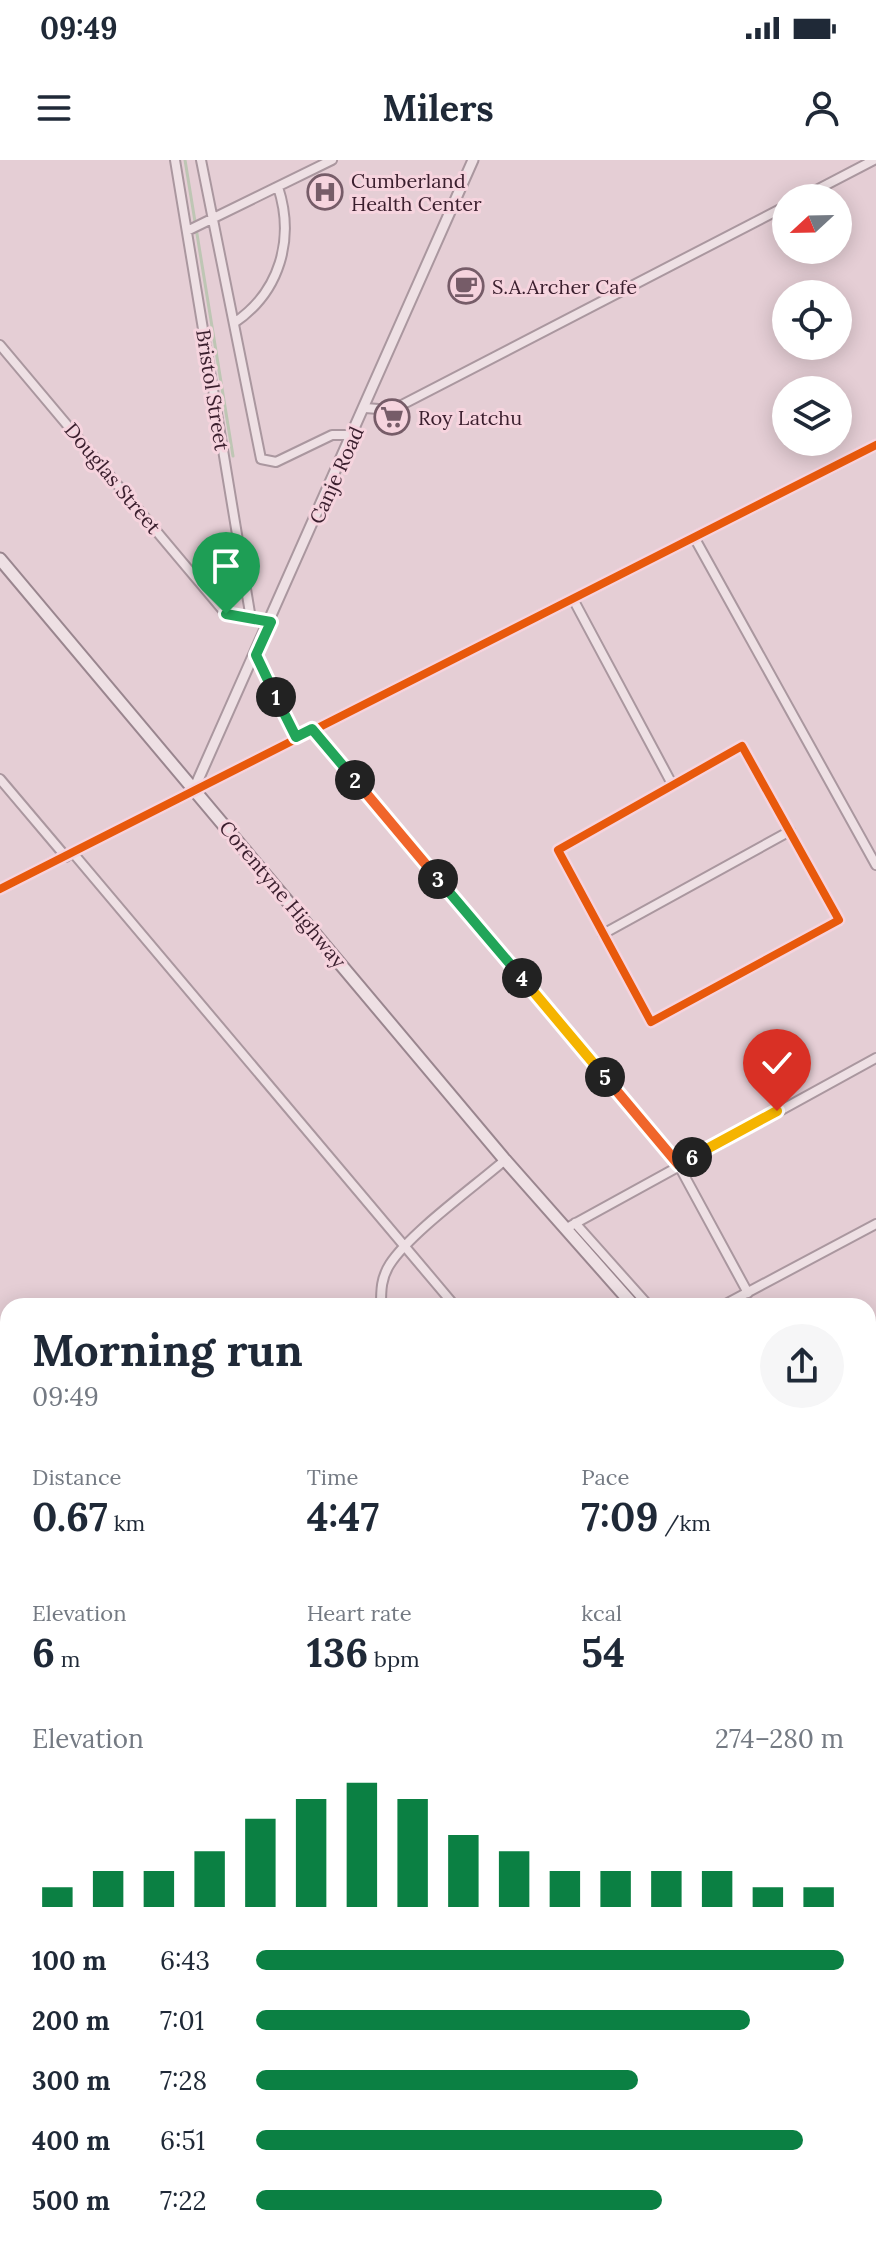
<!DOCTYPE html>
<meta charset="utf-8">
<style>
:root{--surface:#fff;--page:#f6f6f7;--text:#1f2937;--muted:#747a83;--accent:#0b8043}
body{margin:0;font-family:Lora,serif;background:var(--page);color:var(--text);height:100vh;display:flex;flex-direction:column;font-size:30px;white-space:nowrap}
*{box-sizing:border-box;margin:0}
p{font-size:26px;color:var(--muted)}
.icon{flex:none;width:44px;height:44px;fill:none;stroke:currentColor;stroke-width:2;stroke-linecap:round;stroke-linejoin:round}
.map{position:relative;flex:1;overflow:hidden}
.sheet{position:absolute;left:0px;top:1138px;width:876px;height:950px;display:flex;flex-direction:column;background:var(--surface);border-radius:24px 24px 0 0;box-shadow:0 4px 20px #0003}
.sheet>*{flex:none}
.needle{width:52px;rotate:248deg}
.controls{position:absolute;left:772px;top:24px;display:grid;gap:16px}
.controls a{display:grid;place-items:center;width:80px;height:80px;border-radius:50%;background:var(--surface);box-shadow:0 4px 20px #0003;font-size:40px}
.pin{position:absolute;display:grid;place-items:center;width:68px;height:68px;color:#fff;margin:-82px -34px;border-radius:50% 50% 50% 0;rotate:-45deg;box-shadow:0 0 8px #0007}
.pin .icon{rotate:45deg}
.km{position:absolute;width:40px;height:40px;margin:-20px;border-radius:50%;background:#222;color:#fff;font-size:22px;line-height:40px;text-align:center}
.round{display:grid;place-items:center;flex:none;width:84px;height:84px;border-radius:42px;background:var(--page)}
.summary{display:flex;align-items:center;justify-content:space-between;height:136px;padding:0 32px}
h1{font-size:44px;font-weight:700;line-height:60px}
.figures{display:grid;grid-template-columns:repeat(3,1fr);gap:12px;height:136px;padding:8px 32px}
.figures div{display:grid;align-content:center}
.figures b{font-size:40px;font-weight:700}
.figures small{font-size:22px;font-weight:400}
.figures p{font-size:22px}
.chart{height:224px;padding:16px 32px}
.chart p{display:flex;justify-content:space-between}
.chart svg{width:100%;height:144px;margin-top:8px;stroke:var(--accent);stroke-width:6}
ul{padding:0 32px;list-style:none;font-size:26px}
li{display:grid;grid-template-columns:128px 96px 1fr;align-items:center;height:60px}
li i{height:20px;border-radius:10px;background:var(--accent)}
.status{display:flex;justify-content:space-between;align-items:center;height:56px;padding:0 40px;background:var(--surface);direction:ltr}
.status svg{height:22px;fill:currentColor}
header{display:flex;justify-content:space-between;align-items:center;height:104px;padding:0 32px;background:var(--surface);font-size:36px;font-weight:700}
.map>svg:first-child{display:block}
.green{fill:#d8b4b3}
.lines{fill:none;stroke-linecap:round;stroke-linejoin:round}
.stream{stroke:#bec6b4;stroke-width:3}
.river{stroke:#bec6b4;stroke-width:16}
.minor-casing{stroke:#aa979f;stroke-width:12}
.tertiary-casing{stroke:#aa979f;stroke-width:13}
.secondary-casing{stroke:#9a868f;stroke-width:15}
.minor{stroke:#eee0e4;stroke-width:8}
.tertiary{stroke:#eee0e4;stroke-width:9}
.secondary{stroke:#eee0e4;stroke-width:11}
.cycleway-casing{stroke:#f6d4de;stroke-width:13}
.cycleway{stroke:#e8590c;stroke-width:8}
.split-1-casing{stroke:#fff;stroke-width:16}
.split-2-casing{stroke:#fff;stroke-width:16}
.split-3-casing{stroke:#fff;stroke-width:16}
.split-4-casing{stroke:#fff;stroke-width:16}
.split-5-casing{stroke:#fff;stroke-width:16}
.split-6-casing{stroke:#fff;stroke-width:16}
.split-7-casing{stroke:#fff;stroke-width:16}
.split-1{stroke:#22a559;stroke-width:10}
.split-2{stroke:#22a559;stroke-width:10}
.split-3{stroke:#f0652b;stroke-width:10}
.split-4{stroke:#22a559;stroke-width:10}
.split-5{stroke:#f5b400;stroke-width:10}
.split-6{stroke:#f0652b;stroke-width:10}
.split-7{stroke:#f5b400;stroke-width:10}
.labels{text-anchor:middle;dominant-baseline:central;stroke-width:6;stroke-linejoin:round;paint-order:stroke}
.poi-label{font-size:20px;fill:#3a1e2d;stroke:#f6d4de;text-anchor:start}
.street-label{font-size:20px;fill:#3a1e2d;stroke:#f6d4de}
</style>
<div class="status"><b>09:49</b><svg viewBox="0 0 49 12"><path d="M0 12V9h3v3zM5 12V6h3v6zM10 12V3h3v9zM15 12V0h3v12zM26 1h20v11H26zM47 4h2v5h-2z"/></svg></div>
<header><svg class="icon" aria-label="menu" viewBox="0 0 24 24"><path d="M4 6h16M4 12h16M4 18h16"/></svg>Milers<svg class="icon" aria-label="person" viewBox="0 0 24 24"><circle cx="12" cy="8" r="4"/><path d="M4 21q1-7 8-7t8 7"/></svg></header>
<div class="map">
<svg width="876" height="2087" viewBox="0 0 876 2087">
<rect width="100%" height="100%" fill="#e5ced5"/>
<path class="green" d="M876,1899V2087H724L732,2080H868V1913Z"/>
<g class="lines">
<path class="stream" d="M185,0L233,296"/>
<path class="river" d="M868,1308L871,1272L876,1263
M868,1470L876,1523"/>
<defs>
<path id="minor" d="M175,0L251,459
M201,0L261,299L276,302L332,275H353
M801,38L874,0
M187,71L332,0
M234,163C280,132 295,79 278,27
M0,185L226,454L271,462
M365,248L392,250L786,46
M694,377L876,705
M573,439L672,624
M256,495L296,577
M312,569L678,1004L748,1133
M742,586L839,760L651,862L558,690Z
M0,619L66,697
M73,693L455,1146
M0,729L876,285
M603,774L790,671
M575,1063L649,1146
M565,1069L876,898
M381,1146C381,1130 381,1118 390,1104C410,1073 475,1026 505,1000
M722,1146L876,1064
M0,1410L8,1424
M0,1480L8,1476"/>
<path id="tertiary" d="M194,629L473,0"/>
<path id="secondary" d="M0,399L505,1000L634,1146
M868,1333L876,1337"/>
</defs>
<use href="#minor" class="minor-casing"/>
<use href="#tertiary" class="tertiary-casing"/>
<use href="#secondary" class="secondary-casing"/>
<use href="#minor" class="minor"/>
<use href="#tertiary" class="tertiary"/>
<use href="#secondary" class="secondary"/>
<defs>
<path id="cycleway" d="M742,586L839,760L651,862L558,690Z
M0,729L876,285"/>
</defs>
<use href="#cycleway" class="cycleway-casing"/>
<use href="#cycleway" class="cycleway"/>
</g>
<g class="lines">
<defs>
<path id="split-1" d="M226,454L271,462L256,495L276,537"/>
<path id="split-2" d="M276,537L296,577L312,569L355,620"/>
<path id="split-3" d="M355,620L438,719"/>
<path id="split-4" d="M438,719L522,818"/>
<path id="split-5" d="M522,818L605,917"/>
<path id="split-6" d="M605,917L678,1004L692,997"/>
<path id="split-7" d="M692,997L777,951"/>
</defs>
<use href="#split-1" class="split-1-casing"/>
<use href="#split-2" class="split-2-casing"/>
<use href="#split-3" class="split-3-casing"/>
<use href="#split-4" class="split-4-casing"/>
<use href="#split-5" class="split-5-casing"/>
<use href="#split-6" class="split-6-casing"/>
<use href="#split-7" class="split-7-casing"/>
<use href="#split-1" class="split-1"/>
<use href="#split-2" class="split-2"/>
<use href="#split-3" class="split-3"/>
<use href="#split-4" class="split-4"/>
<use href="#split-5" class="split-5"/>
<use href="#split-6" class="split-6"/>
<use href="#split-7" class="split-7"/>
</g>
<defs>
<symbol id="hospital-ring" viewBox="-11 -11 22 22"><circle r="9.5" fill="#f6d4de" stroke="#765c68" stroke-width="1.5"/><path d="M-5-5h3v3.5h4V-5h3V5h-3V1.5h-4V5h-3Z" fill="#765c68"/></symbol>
<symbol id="cafe-ring" viewBox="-11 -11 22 22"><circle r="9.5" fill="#f6d4de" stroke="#765c68" stroke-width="1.5"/><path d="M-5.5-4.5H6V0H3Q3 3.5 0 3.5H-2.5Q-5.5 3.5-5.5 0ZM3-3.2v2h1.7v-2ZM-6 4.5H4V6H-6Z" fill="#765c68"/></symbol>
<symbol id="supermarket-ring" viewBox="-11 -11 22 22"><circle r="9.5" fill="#f6d4de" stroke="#765c68" stroke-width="1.5"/><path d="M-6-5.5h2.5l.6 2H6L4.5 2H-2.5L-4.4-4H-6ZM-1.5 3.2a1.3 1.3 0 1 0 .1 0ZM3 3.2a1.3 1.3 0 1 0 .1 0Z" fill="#765c68"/></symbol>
</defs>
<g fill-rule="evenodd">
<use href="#hospital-ring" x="305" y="12" width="40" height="40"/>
<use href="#cafe-ring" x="446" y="106" width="40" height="40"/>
<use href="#supermarket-ring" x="372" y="237" width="40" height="40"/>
</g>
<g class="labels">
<g class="poi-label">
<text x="351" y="20">Cumberland<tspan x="351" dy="23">Health Center</tspan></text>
<text x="492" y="126">S.A.Archer Cafe</text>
<text x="418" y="257">Roy Latchu</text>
</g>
<g class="street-label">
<text transform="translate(213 230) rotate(81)">Bristol Street</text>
<text transform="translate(336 315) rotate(-66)">Canje Road</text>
<text transform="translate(113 318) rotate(50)">Douglas Street</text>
<text transform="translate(283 734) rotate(50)">Corentyne Highway</text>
</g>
</g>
</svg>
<div class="controls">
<a><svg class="needle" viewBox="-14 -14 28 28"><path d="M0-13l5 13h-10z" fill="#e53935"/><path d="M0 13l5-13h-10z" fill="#747a83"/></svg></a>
<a><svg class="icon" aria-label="locate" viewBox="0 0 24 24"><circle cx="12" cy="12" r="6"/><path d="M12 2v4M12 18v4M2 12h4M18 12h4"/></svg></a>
<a><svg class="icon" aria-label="layers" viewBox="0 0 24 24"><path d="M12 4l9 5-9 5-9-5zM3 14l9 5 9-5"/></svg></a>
</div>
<div class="pin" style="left:226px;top:454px;background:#1e9e55"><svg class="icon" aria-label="arrive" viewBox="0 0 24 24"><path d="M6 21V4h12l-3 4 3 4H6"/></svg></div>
<div class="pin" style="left:777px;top:951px;background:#d93025"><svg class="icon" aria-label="check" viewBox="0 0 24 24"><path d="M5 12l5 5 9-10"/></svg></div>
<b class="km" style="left:276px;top:537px">1</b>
<b class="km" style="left:355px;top:620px">2</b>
<b class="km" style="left:438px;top:719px">3</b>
<b class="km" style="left:522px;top:818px">4</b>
<b class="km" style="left:605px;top:917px">5</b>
<b class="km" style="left:692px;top:997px">6</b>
<section class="sheet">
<div class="summary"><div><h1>Morning run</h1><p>09:49</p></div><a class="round"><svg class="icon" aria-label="share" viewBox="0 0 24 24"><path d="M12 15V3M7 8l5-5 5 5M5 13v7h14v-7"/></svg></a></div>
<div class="figures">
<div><p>Distance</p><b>0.67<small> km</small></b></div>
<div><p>Time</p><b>4:47</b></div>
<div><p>Pace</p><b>7:09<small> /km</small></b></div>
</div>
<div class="figures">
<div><p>Elevation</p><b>6<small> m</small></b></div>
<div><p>Heart rate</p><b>136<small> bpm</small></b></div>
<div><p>kcal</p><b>54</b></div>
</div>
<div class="chart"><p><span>Elevation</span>274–280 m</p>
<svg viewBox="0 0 160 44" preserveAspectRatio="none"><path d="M5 44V38M15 44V33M25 44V33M35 44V27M45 44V17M55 44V11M65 44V6M75 44V11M85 44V22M95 44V27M105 44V33M115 44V33M125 44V33M135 44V33M145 44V38M155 44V38"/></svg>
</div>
<ul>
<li><b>100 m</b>6:43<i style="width:100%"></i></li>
<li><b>200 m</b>7:01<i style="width:84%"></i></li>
<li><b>300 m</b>7:28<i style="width:65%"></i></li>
<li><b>400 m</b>6:51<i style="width:93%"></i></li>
<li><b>500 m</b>7:22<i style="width:69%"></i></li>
</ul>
</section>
</div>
